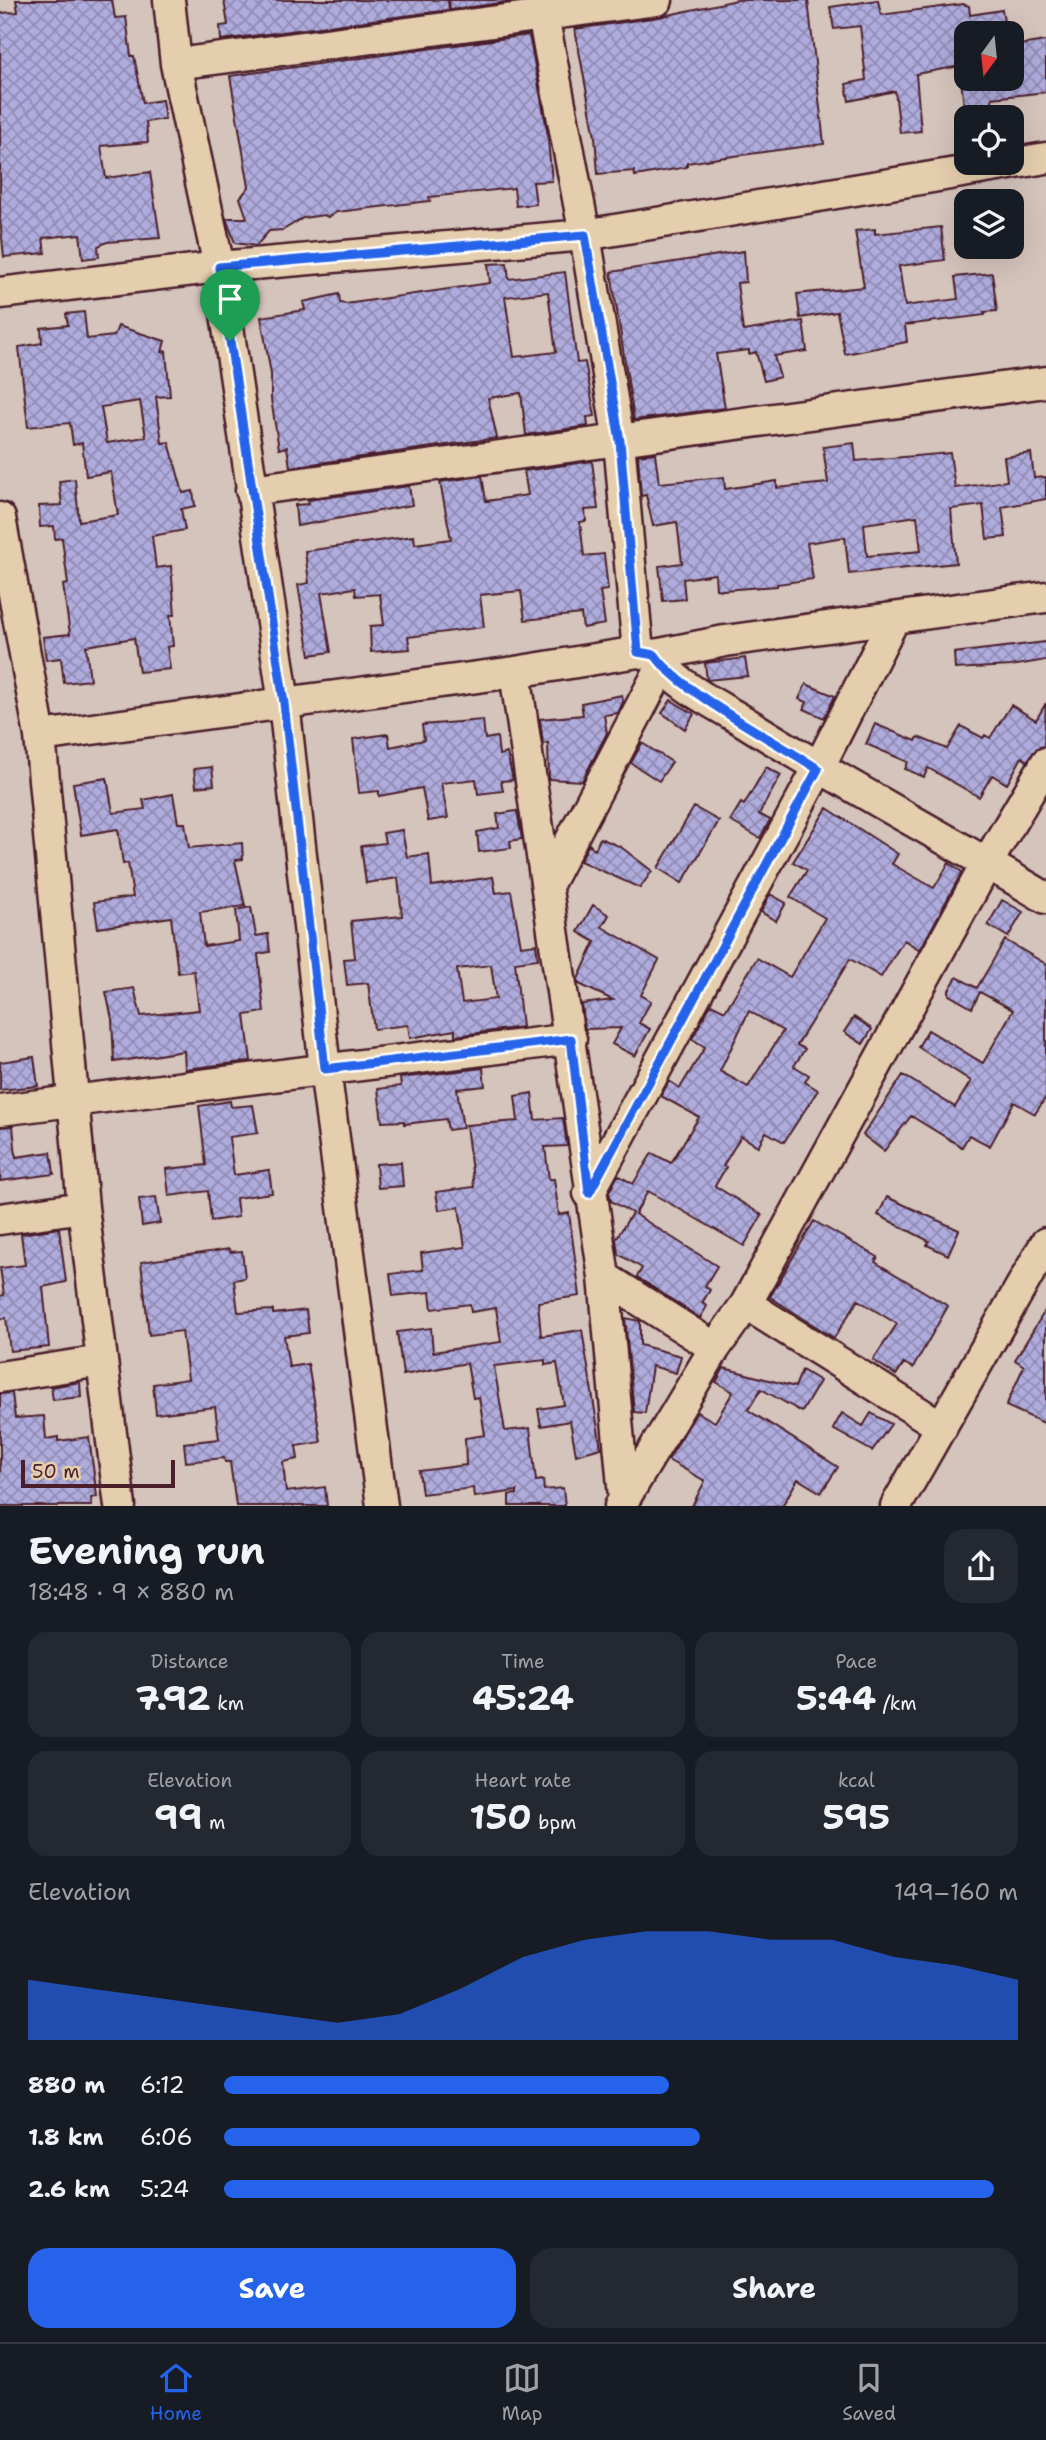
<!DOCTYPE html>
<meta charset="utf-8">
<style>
:root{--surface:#171b24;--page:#242831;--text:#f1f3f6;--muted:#9ea1a6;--line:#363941;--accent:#2563eb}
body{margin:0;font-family:"Shantell Sans",sans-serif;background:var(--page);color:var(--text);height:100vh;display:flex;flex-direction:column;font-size:26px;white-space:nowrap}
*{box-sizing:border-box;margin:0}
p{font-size:23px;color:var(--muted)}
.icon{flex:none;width:38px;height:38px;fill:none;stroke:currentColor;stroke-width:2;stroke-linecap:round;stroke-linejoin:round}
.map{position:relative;height:1506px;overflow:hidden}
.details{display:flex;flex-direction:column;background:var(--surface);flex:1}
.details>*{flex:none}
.needle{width:46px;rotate:195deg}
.tools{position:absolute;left:954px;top:21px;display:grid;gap:14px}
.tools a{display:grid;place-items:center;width:70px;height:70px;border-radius:14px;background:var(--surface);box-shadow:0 7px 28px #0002;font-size:35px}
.scale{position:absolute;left:21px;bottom:18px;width:154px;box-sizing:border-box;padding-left:7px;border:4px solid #4a1f2b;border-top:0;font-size:19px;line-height:24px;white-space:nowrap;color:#4a1f2b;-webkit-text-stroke:5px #e5ceae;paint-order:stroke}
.pin{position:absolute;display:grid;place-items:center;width:60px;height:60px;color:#fff;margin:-72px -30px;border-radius:50% 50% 50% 0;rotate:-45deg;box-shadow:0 0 7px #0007}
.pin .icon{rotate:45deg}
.round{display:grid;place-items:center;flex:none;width:74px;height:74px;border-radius:21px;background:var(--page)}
.headline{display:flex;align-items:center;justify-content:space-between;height:119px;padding:0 28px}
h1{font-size:38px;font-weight:700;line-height:52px}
.metrics{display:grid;grid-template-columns:repeat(3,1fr);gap:10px;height:119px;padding:7px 28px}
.metrics div{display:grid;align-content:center;border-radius:18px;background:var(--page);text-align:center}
.metrics b{font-size:35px;font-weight:700}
.metrics small{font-size:19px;font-weight:400}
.metrics p{font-size:19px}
.chart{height:196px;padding:14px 28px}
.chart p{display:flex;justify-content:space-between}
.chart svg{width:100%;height:126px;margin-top:7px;fill:var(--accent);opacity:.7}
.action{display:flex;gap:14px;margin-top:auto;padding:14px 28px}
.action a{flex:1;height:80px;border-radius:21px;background:var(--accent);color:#fff;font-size:28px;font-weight:700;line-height:80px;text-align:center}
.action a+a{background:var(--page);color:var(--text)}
ul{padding:0 28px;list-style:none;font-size:23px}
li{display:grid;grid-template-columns:112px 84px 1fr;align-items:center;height:52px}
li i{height:18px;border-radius:9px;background:var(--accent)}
.tab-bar{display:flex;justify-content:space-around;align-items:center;height:98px;border-top:2px solid var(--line);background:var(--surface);font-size:19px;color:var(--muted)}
.tab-bar a{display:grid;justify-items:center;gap:4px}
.tab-bar .selected{color:var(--accent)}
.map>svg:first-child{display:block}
.building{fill:url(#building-cross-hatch);stroke:#4a1f2b;stroke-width:2;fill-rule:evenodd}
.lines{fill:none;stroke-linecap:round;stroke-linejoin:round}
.minor-casing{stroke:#4a1f2b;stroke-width:35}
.minor{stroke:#e5ceae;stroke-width:30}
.route-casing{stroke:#fff;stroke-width:14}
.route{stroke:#2563eb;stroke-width:9}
</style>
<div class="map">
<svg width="1046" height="1506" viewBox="0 0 1046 1506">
<defs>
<pattern id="building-cross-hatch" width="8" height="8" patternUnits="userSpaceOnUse" patternTransform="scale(1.75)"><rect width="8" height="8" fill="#afacdd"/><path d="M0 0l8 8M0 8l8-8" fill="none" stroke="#908bb3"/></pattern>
</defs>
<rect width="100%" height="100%" fill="#d5c4bc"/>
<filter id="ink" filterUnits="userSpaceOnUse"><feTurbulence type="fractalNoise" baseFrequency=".0143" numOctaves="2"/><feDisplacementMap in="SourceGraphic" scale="14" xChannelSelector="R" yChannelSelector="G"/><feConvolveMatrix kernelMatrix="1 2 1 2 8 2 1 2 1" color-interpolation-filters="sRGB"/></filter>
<g filter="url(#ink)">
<path class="building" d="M16,0H112L115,18L126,17L131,56H134L143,103L162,100L165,119L146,122L148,142L101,146L106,178L150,172L160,238L107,242L98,246L99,257L83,259L80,234L43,238L45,253L4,257L0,219V13L18,12Z
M224,0H448L449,10L221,40L220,26L228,25Z
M449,0H521L450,10Z
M737,0H808L824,144L719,158L687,163V167L635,176L634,171L598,174L595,137L575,29L659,17Z
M878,0L881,15L963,4L969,6L970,15L1002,10L1006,33H966V65L916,74L921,131L900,133L895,91L849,101L846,84L866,80L860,26L834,29L830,7Z
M529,35L547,130L552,181L533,182L536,204L516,206L514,188L429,197L430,201L337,212L328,217L324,215L303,218L283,230L269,231L256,246L235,243L226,218H247L240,198L249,187L230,76Z
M1046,41V92L992,98L994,117H965L961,79H1012V46Z
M941,227L945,260L899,266L905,306L958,299L955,277L992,273L997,311L984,312L985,315L905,325L907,342L845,354L837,312L800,318L797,294L864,287L855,231L875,229V234Z
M744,251L746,282L737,283L743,331L803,321L807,351L774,356L780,377L764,381L756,352L749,354V350L716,354L725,408L634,420L611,272Z
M507,263L509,279L565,272L577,363L585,362L595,416L587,417L588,426L526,435L521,393L488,398L497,438L290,467L287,447L279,449L271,399V374L261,317L305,310L303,302L339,294L340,303L346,304L490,283L488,264ZM548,292L556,352L514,357L505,297Z
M84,312L87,339L114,336L118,326L165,341L162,352L166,351L170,396L156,397L162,443L169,442L183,493L193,491L195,506L181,509L185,530L152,536L156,568L171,566L175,615H170L173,646L167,647L170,669L139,672L134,638L86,646L90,680L64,683L61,658L46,660L43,637L70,634L63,585L68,584L62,538L55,539L54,526L40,527L39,506L62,505L59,481L75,479L79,521L118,515L111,472L86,476L82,443L73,445L70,423L28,427L19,347L42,343L41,328L68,325L66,314ZM140,401L146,437L107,443L101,407Z
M854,443L856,461L950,453L955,488L1007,481L1004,457L1031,453L1034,478L1046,477V499L1002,507L1006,537L987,539L983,505L951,509L956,563L849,574L845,537L807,543L813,579L777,584V586L723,590L716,589L715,574L683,579L685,599L663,601L659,566L682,563L677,522L653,526L646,495L641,496L638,455L655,453L659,483L724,477L725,489L777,481V488L828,483L823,447ZM917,516L921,551L867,556L864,524Z
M592,461L598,509L585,510L586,521L580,522L584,556L604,554L608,590L600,591L605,624L583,628L581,614L525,620L521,591L480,595L484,627L408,637L410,649L371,652L370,626L384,625L380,594L356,596L355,588L321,593L331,652L310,655L298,585L309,583L305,551L414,536L415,544L451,539L440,482L482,476L486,501L528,495L524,471Z
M409,486L412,505L297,526L295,505L309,504L308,500Z
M1046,642V660L1011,666L955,669L954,653Z
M745,658L748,676L707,680L705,663Z
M806,684L835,696L824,718L804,709L807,702L799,699Z
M622,695L623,702L618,713L604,715L607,733L582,781L549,779L548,743L543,744L540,719L583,715L581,703Z
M671,700L694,714L685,729L662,713Z
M1046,703L1044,746L1037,748L1027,761L1022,757L1007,784L992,775L979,797L928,768L924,777L905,769L908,762L866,744L875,724L916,741L918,737L947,749L961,726L983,738L985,735L990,738L1011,705L1036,720Z
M483,720L485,739L497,737L499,755L507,753L513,780L501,781L503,791L478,794L476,779L441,783L448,818L428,821L422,788L379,796V791L359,793L353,739L388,734L390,747L424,740L422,725Z
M642,743L672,762L659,781L631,763Z
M212,767L214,785L196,787L194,769Z
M766,767L781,775L759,814L770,820L760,838L730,821L741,803L744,805Z
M107,778L113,813L145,809L143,800L173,794L178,823H185L189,848L242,843L243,859L235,860L245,906L200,912L204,946L239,941L236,910L251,907L256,936L268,934L270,952L258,954L264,1012L245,1015L251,1061L185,1069L184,1051L114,1062L112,1019L106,992L134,988L141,1016L199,1010L194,971L178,973L171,917L98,928L94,902L133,897L128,863L123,864L118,829L81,835L73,783Z
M694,807L719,821L682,883L658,868Z
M827,808L898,854L892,864L934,888L949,863L962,872L920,950L904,940L881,977L850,959L797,1045L805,1049L794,1066L809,1075L805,1082L818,1090L784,1142L766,1132L758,1146L741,1136L723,1166L726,1167L715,1186L762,1215L744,1246L648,1191L635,1214L717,1266L705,1286L710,1290L702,1303L707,1306L700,1318L637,1277L642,1268L618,1254L616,1239L632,1213L611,1201L609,1192L618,1175L633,1184L652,1153L671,1163L699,1117L661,1096L669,1081L680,1088L705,1047L692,1039L711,1004L725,1011L757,958L790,977L825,918L790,897L807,870L793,862ZM749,1011L783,1031L748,1087L720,1071Z
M517,811L522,839L510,841L511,848L479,852L477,832L499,828L497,814Z
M402,830L407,857L429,854L432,886L493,877L496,893L511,891L521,946L536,944L538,959L515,962L522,1027L455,1036V1030L410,1038L408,1025L374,1029L368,983L347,985L344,959L355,958L351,921L402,916L398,878L366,883L361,846L385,843L383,833ZM491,965L496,999L462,1003L457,969Z
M600,838L621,847L652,871L640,888L580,861L589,844L595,850Z
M770,894L786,903L776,921L761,912Z
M1002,900L1023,912L1008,937L988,925Z
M593,905L609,915L602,927L659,960L641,995L651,1001L639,1023L650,1029L635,1056L612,1044L621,1028L585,1029L582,1004L613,1000L579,984L578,979L595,942L578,932Z
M1005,940L1046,964V1097L1035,1114L1014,1102L990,1146L969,1135L962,1147L911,1116L884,1151L863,1135L903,1075L955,1107L971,1081L918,1047L928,1030L983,1063L1013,1010L980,992L972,1008L949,995V990L957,977L977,988Z
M854,1017L872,1029L863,1044L844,1032Z
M34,1057L38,1086L0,1090V1062Z
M483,1068L485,1086L457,1089L463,1128L448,1130L446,1119L404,1124V1121L382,1122L378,1089L401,1086L400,1078Z
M532,1093L535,1120L563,1118L567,1146L545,1147L549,1179H554L559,1215L569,1213L580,1296L538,1302L541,1336L582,1330L601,1448L576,1455L570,1421L541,1426L538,1409L564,1405L557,1363L545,1365V1360L494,1366L505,1431L530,1428L536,1481L543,1480L544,1490L563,1488L565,1506H509V1495L517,1494V1491L474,1497L473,1488L422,1494L419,1471L466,1465L465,1438L485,1435L479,1397L473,1398L467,1363L403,1375L397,1332L431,1328L433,1352L501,1342L496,1308L471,1312L470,1304L432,1309L430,1292L393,1296L390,1274L423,1270L421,1253L465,1247L459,1207L439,1210L436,1192L474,1187L466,1125L518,1121L515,1096Z
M230,1101L231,1107L253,1105L258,1133L229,1137L234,1175L269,1170L272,1193L236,1198L238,1217L211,1221L208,1191L169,1196L166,1169L206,1165L199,1106Z
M13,1126L16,1157L51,1152L54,1174L0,1181V1127Z
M401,1162L403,1186L378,1188L376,1164Z
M156,1197L160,1223L142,1226L139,1199Z
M887,1197L959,1230L948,1255L927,1245L929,1241L878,1215Z
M814,1221L878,1257L875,1262L948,1306L913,1368L904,1363L896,1375L873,1360L897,1324L858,1300L834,1338L770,1297Z
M59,1228L66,1282L43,1287L49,1347L10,1351L6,1318L0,1319V1296L4,1295L0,1268L25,1265L21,1234Z
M229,1249L230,1252L242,1251L245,1278L234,1280L238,1312L273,1310V1314L306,1310L309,1333L284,1336L289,1367L308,1364L321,1442L296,1446L298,1459L283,1462L286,1492L325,1487L327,1506H236L230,1462H225L224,1458L186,1462L184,1443L219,1439L215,1407L156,1414L153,1384L188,1379L182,1331L149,1335L141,1262Z
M1046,1309V1424L1006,1406L1024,1366L1015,1360Z
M625,1318L640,1321V1345L681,1356L676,1373L652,1366L645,1413L634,1412Z
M724,1368L795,1387L802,1370L820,1381L802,1412L761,1389L748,1410L838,1467L821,1493L798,1479L782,1506H692L705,1481L668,1460L697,1412L715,1422L733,1392L716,1382Z
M80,1382L81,1397L53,1400L51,1387Z
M12,1393L15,1418L44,1416L46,1439L58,1437V1441L89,1437L97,1497L91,1498L92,1506H0V1394Z
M842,1413L863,1426L871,1413L891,1424L872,1451L833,1429Z"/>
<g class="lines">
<defs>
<path id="minor" d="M169,0L176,64L219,267L284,703L325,1069L382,1506
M540,0L585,235L619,441L638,652
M176,64L657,0
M0,293L219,267L585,235L1046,158
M251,490L1046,382
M0,518L40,736L83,1207L120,1506
M655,655L725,641L1046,597
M515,672L604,1277L624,1497
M40,736L515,672L638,652L655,655C675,686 714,703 745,722C843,784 946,838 1046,898
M548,884L662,666
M0,1110L571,1039
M589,1193L818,769L894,619
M0,1219L83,1207
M604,1277L715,1348
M746,1304L942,1427
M0,1377L101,1361
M620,1506L715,1348L746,1304L987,863L1046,763
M896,1506L1046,1243"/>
</defs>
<use href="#minor" class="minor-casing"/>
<use href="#minor" class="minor"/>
</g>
</g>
<g class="lines" filter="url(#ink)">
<defs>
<path id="route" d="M585,235L620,441L638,652L655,655C679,691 778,743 818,769L589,1193L571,1039L325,1069L284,703L219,267Z"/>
</defs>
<use href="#route" class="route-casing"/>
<use href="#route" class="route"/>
</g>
</svg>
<div class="tools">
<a><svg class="needle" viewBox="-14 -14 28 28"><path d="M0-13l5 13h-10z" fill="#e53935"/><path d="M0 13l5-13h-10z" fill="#9ea1a6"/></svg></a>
<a><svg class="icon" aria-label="locate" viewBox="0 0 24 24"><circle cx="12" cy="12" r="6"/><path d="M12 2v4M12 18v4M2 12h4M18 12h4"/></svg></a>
<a><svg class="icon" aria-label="layers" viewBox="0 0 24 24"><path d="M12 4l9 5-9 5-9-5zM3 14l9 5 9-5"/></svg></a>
</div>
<div class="scale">50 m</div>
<div class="pin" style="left:230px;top:341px;background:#1e9e55"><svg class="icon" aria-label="arrive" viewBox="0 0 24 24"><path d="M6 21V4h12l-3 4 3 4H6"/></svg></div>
</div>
<section class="details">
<div class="headline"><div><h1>Evening run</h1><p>18:48 · 9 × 880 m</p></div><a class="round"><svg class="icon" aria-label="share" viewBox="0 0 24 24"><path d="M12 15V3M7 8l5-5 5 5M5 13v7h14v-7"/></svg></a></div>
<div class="metrics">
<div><p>Distance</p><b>7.92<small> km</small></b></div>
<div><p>Time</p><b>45:24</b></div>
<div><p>Pace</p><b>5:44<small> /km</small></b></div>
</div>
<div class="metrics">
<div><p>Elevation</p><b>99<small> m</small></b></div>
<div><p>Heart rate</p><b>150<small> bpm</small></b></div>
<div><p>kcal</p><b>595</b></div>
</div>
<div class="chart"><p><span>Elevation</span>149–160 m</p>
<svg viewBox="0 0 160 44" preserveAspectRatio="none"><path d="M0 44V23L10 26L20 29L30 32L40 35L50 38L60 35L70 26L80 15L90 9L100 6L110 6L120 9L130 9L140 15L150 18L160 23V44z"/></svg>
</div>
<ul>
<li><b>880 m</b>6:12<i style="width:56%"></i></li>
<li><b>1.8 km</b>6:06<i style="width:60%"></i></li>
<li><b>2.6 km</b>5:24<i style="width:97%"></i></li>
</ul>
<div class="action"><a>Save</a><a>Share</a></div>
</section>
<nav class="tab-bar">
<a class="selected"><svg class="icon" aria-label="home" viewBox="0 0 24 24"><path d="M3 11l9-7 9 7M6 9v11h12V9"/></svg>Home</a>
<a><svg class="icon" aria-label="map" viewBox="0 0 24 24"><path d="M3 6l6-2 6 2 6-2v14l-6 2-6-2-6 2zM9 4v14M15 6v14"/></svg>Map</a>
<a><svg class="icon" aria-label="saved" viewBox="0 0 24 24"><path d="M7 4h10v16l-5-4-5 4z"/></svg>Saved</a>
</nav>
